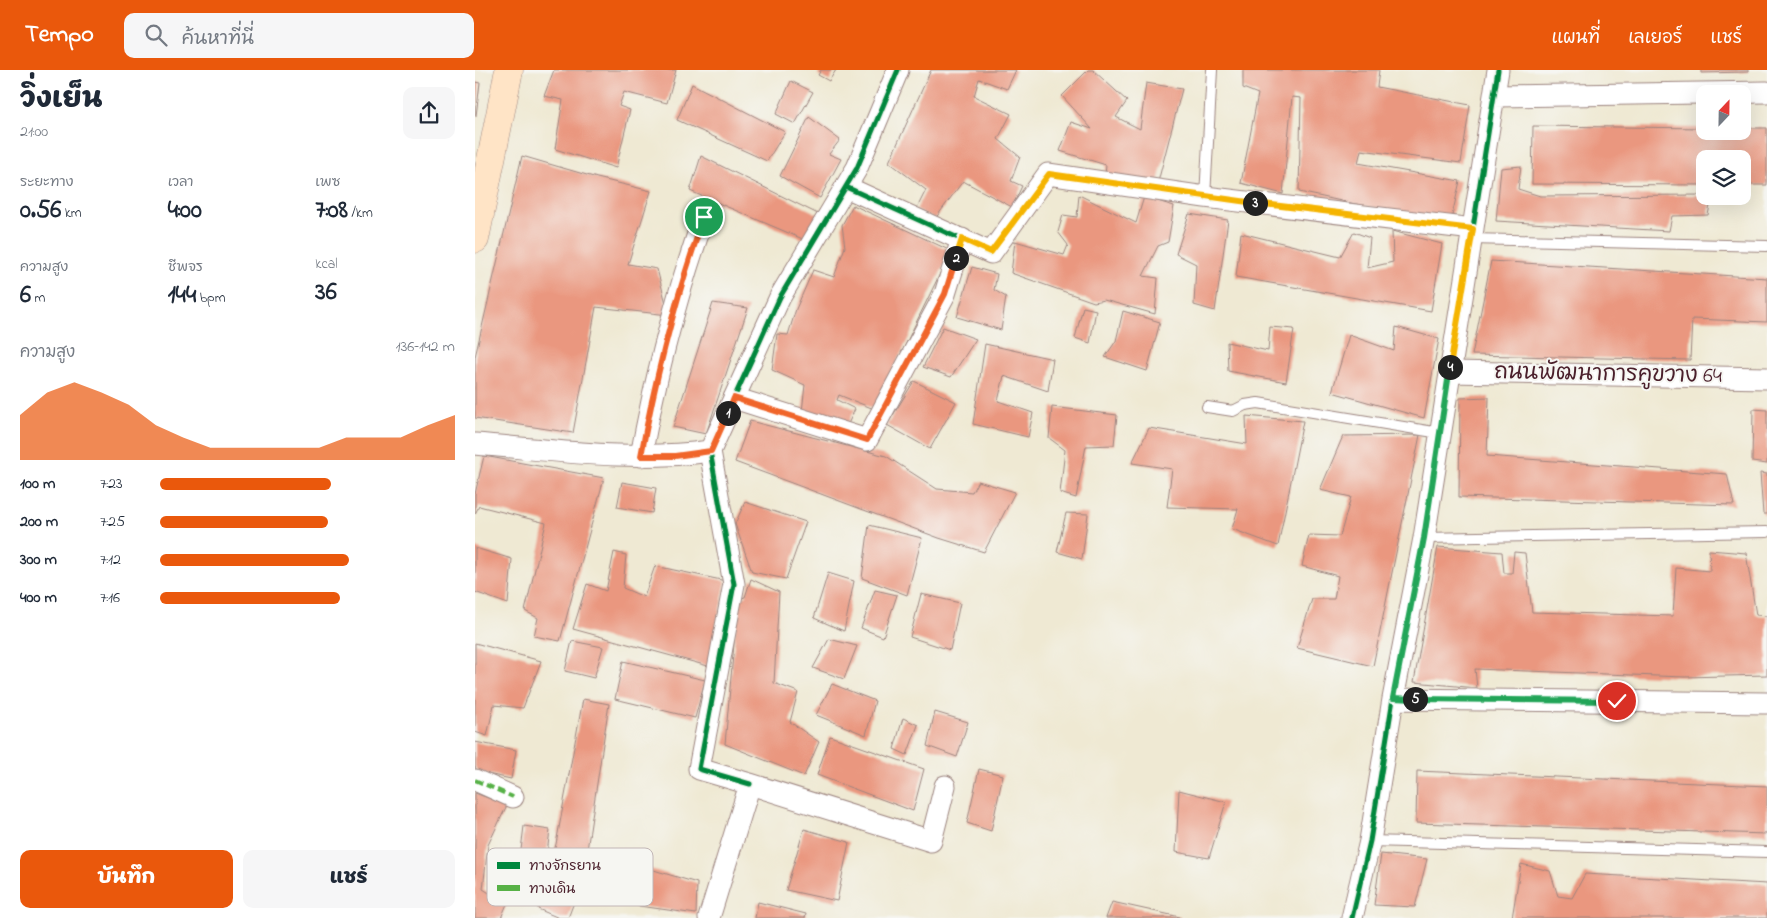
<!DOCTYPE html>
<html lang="th">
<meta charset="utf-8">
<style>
:root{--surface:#fff;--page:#f6f6f7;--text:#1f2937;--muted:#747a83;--accent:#ea580c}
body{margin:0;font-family:"Indie Flower","Playpen Sans Thai",sans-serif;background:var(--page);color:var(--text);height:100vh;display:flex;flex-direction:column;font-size:19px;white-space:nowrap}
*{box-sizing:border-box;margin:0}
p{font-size:16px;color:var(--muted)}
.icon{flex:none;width:28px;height:28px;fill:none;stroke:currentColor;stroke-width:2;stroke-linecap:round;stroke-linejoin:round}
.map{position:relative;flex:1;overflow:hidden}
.drawer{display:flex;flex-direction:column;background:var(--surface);width:475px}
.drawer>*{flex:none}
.needle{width:32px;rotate:22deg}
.controls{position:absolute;left:1221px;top:15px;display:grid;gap:10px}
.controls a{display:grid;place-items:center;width:55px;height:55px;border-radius:10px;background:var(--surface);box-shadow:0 5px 20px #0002;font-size:25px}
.pin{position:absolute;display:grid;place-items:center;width:42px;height:42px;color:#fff;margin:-21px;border:2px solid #fff;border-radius:50%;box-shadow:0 1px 5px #0007}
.km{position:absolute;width:25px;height:25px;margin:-12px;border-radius:50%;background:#222;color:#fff;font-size:14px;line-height:25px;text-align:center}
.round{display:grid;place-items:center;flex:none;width:52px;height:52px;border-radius:10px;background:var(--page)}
.summary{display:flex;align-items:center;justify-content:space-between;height:85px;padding:0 20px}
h1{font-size:28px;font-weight:800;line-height:38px}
.metrics{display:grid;grid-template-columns:repeat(3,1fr);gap:8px;height:85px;padding:5px 20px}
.metrics div{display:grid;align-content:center}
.metrics b{font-size:25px;font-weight:800}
.metrics small{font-size:14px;font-weight:400}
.metrics p{font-size:14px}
.chart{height:140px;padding:10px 20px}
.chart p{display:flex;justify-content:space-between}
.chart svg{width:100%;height:90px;margin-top:5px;fill:var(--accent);opacity:.7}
.button{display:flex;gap:10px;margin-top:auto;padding:10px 20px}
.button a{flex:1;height:58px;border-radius:10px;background:var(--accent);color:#fff;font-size:20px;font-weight:800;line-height:58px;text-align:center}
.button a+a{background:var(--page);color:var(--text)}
ul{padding:0 20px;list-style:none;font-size:16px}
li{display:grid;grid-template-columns:80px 60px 1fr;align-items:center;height:38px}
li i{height:12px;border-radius:6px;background:var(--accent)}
header{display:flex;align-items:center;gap:30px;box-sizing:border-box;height:70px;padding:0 25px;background:var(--accent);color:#fff}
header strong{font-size:24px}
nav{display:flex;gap:28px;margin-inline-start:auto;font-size:18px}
.search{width:350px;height:45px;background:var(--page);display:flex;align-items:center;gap:12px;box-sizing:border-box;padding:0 18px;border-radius:10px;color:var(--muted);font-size:19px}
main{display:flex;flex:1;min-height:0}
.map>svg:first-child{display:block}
.building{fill:#ea977f}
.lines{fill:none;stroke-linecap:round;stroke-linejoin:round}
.lane-casing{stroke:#9c847f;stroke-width:12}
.street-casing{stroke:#9c847f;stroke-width:23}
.secondary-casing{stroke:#9c847f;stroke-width:29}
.lane{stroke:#fff;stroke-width:10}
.street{stroke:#fff;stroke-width:21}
.secondary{stroke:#ffe4c6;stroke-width:28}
.quiet{stroke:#57b146;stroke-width:4;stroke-dasharray:8 4;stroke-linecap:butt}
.cycleway-casing{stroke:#f6f6f2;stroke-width:8}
.cycleway{stroke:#00873e;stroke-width:5}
.split-1-casing{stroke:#fff;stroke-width:10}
.split-2-casing{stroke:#fff;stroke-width:10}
.split-3-casing{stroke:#fff;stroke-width:10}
.split-4-casing{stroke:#fff;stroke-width:10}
.split-5-casing{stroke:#fff;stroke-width:10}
.split-6-casing{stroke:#fff;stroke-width:10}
.split-1{stroke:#f0652b;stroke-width:6}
.split-2{stroke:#f0652b;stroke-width:6}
.split-3{stroke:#f5b400;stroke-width:6}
.split-4{stroke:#f5b400;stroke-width:6}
.split-5{stroke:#22a559;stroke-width:6}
.split-6{stroke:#22a559;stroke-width:6}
.labels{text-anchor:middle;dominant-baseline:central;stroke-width:4;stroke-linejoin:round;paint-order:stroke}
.street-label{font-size:22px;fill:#4a1f2b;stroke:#f6f6f2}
.key{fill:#f6f6f2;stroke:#c2b6b6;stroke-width:1}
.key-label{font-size:14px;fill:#4a1f2b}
</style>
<header>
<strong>Tempo</strong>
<div class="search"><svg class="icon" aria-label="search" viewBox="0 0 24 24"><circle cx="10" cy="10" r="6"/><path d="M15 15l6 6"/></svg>ค้นหาที่นี่</div>
<nav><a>แผนที่</a><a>เลเยอร์</a><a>แชร์</a></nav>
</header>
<main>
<section class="drawer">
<div class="summary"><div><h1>วิ่งเย็น</h1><p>21:00</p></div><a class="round"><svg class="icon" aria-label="share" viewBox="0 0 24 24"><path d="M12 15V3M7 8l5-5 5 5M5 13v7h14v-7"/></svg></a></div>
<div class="metrics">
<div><p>ระยะทาง</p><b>0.56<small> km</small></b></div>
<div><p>เวลา</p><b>4:00</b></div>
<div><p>เพซ</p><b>7:08<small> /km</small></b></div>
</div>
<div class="metrics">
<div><p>ความสูง</p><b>6<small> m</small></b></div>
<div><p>ชีพจร</p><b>144<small> bpm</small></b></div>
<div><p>kcal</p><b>36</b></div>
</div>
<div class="chart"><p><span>ความสูง</span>136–142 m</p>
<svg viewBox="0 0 160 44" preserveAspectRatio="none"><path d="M0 44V22L10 11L20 6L30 11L40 17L50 27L60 33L70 38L80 38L90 38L100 38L110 38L120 33L130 33L140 33L150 27L160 22V44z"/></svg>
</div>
<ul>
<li><b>100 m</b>7:23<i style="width:58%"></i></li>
<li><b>200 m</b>7:25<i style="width:57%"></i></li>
<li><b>300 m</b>7:12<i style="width:64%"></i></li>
<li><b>400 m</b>7:16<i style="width:61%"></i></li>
</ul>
<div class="button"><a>บันทึก</a><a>แชร์</a></div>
</section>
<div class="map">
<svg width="1292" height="848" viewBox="0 0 1292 848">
<rect width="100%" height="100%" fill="#f6f6f2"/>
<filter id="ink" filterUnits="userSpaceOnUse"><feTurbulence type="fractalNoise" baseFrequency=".02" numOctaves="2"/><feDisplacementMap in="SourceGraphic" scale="10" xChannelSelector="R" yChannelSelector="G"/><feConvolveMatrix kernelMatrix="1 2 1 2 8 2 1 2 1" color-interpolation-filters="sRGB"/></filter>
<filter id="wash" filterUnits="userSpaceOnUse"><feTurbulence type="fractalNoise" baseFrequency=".0096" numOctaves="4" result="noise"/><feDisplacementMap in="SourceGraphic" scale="20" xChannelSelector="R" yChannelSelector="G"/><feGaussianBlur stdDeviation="1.12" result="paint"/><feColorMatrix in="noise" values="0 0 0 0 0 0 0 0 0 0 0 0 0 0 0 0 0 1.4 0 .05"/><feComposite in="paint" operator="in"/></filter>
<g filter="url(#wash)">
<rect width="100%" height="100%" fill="#efe9d3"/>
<g id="blocks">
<path class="building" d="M79,0H201L192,33L149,22L144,36L155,40L141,98L80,79L88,30L69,26Z
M346,0H361L354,11L343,5Z
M456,0H541L532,19L504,9L499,26L536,44L523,69L545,87L536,111L547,116L537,137L488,111L460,149L441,140L451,120L414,92Z
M613,0H618L652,31L641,47L665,59L671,13L707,19L683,112L630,106L631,95L585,81L596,52L617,59L587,26Z
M768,0H904L902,17L995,35L986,93L886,80L883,93L985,111L975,154L824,122L826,28L817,27L808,124L766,113L783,24L768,18Z
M1226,0H1273V2L1226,3Z
M316,11L338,22L320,54L301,44Z
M0,12L5,13L1,46H0Z
M217,14L310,62L292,91L202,50Z
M334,47L365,70L354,84L366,89L345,128L305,106Z
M1058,56L1230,58V61H1268V58H1292V115H1268V89H1230V115L1057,114Z
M47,86L122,108L176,121L153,194L182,199L194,245L121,237L98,363L0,348V287Z
M226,86L345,145L330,170L215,121Z
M1046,96L1043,119L1065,126L1230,125L1237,126L1233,145L1197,146L1194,161L1021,151L1026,98Z
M604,125L661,153L669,127L699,136L693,172L683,176L668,206L683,208L680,244L629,230L619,232L536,203L540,171L589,185L593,175L583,162L588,145L602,147Z
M378,135L476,181L399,339L364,325L362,330L380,339L373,354L327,342L330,315L297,300L302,264L313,265L321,239L338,200L359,207L370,177L367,155Z
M714,144L753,150L740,241L719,235L721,194L701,184Z
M917,161L967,174L956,241L761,207L766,163L865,187L879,162L895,168L892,198L918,192Z
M1016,191L1292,208V252L1217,249L1215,290L997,285Z
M497,197L522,204L519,220L531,227L526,260L482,247Z
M238,233L273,238L231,364L198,357Z
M608,237L621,240L615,273L600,268Z
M648,241L685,252L672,301L630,287L641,271Z
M468,257L501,269L476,307L448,297Z
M795,257L819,259L811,312L753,301L752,272L793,281Z
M921,257L964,269L949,348L857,322L874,265L919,281Z
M510,274L578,289L573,321L529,306L523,331L558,343L553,367L498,354Z
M439,311L481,332L455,379L412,355Z
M1014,327L1012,386L1252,404L1259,435L984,427L985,328Z
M577,337L642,345L639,375L611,376L601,428L585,423L590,380L574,368Z
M1278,339L1292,340V394L1277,392Z
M771,346L828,351L803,476L757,459L763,439L692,437L697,399L657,393L674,358L772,374Z
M275,351L411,386L462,419L497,422L503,411L540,422L509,482L464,468L260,392Z
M945,365L898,596L822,578L837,529H859L863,506L827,496L834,465L865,466L876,427L845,420L868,366Z
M9,386L129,408L85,571L59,566L63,548L50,541L71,453L4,436L0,444V424Z
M1285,403L1292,404V444H1288Z
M147,412L181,418L177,443L142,437Z
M270,432L331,452L311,509L277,502L260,454Z
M591,443L613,444L607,489L582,482Z
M394,455L447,468L432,525L387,508Z
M963,477L1027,482L1029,503H1037L1039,482L1050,483L1057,542L1198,546L1201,498L1235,501L1234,480L1271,483L1281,545L1292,546V605L1209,607L1000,599L1002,618L939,612Z
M0,478L37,489L33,534L0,522Z
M139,482L151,485L148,518L169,527L180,496L251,511L233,596L98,559L112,514L131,521Z
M353,503L379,511L369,561L339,548Z
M276,509L304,522L299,613L323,622L315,652L344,672L329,706L250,674L263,529L270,527Z
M400,520L422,525L408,567L386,558Z
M446,524L485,533L475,580L435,567Z
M354,569L382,576L369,609L338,598Z
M97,571L128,577L119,608L90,601Z
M0,573L66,591L48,638L19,635L12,666L0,662Z
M148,591L230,610L220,648L140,629Z
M357,614L400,631L391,665L341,645Z
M108,629L134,634L112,780L222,813L221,844L101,827L93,848H84L63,839L81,774Z
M460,642L493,652L482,687L452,676Z
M428,648L443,655L432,685L419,679Z
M355,666L449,699L438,741L342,705Z
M0,672L41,680L36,709L3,702L0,697Z
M504,699L528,705L516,761L492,753Z
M942,701L1292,716V764L941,753Z
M704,720L751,732L734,788L701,782Z
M0,723L32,735L13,775L8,819L32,834L26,848H0Z
M49,756L75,760L69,807L43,804Z
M329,759L374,772L362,831L311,820Z
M906,784L952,789L940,837L899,835Z
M1046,794L1075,801L1083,826L1097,828L1110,804L1292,814V848H1037Z
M283,832L331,844L330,848H280Z
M637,832L705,847V848H631Z"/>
</g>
</g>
<g filter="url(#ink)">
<use href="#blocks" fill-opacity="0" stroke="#9c847f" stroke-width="1"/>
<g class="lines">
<defs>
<path id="lane" d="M730,127L737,0
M996,169L1292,176
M732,337L758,341L770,335L783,333L965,363
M949,468L1292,462
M895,771L1292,782"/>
<path id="street" d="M1019,26L1292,22
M371,117L516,183L573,104L730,127L998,159
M975,302L1292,308
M259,328L392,370L470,224L487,169
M0,374C78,380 158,392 235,381
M166,386C181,305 201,225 229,147
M918,629L1292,633
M0,710L38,727
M275,714L224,699L259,514L235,381L305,227L382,98L423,0
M234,848L275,714L456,771L470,716
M877,848L895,771L918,629L949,468L1023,0"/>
<path id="secondary" d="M0,169L34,0"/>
</defs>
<use href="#lane" class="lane-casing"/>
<use href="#street" class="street-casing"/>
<use href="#secondary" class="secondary-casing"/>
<use href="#lane" class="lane"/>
<use href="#street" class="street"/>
<use href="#secondary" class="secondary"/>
<path class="quiet" d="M0,710L38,727"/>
<defs>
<path id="cycleway" d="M371,117L516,183L573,104L730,127L998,159
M275,714L224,699L259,514L235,381L305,227L382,98L423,0
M877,848L895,771L918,629L949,468L1023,0"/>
</defs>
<use href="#cycleway" class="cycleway-casing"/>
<use href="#cycleway" class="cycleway"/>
</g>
</g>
<g class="lines" filter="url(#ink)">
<defs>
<path id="split-1" d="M229,147C201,225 181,305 166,386H200L236,381L253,343"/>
<path id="split-2" d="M253,343L259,328L392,370L470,224L481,188"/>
<path id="split-3" d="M481,188L487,169L516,182L574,104L780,133"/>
<path id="split-4" d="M780,133L998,159L975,297"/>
<path id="split-5" d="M940,629L918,628L949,468L975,297"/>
<path id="split-6" d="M940,629L1142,631"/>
</defs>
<use href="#split-1" class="split-1-casing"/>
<use href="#split-2" class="split-2-casing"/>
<use href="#split-3" class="split-3-casing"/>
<use href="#split-4" class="split-4-casing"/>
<use href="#split-5" class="split-5-casing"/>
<use href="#split-6" class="split-6-casing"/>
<use href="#split-1" class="split-1"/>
<use href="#split-2" class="split-2"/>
<use href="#split-3" class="split-3"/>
<use href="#split-4" class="split-4"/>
<use href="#split-5" class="split-5"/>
<use href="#split-6" class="split-6"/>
</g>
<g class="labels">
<g class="street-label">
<text transform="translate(1133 305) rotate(1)">ถนนพัฒนาการคูขวาง 64</text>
</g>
</g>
<rect x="12" y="778" width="166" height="58" rx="8" class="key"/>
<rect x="22" y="792" width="23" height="7" fill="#00873e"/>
<rect x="22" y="815" width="23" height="6" fill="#57b146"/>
<g class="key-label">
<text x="54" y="800">ทางจักรยาน</text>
<text x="54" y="823">ทางเดิน</text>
</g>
</svg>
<div class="controls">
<a><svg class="needle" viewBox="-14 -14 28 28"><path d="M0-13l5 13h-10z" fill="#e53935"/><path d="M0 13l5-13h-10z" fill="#747a83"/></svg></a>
<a><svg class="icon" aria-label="layers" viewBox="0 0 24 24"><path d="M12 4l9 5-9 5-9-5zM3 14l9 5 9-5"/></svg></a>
</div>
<div class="pin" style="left:229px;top:147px;background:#1e9e55"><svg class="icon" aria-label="arrive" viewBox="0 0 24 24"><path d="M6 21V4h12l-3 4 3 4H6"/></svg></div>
<div class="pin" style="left:1142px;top:631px;background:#d93025"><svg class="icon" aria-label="check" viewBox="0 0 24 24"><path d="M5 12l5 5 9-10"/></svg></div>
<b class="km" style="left:253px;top:343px">1</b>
<b class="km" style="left:481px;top:188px">2</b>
<b class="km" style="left:780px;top:133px">3</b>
<b class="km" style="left:975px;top:297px">4</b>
<b class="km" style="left:940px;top:629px">5</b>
</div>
</main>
